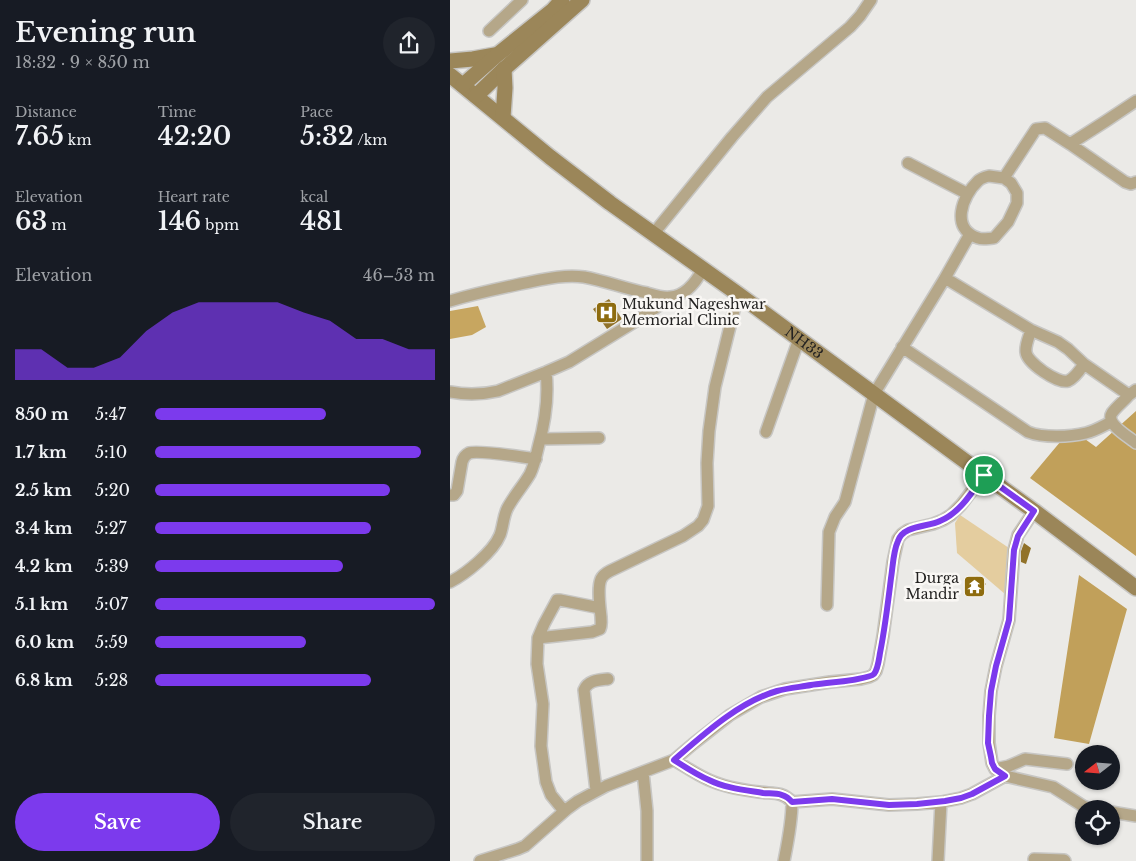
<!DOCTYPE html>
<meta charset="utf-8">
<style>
:root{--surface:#171b24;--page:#20242c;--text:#f1f3f6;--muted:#9ea1a6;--accent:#7c3aed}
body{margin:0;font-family:"Libre Baskerville",serif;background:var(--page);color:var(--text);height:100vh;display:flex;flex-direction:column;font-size:19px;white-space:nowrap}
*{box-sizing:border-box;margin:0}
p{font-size:16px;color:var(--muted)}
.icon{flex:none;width:28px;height:28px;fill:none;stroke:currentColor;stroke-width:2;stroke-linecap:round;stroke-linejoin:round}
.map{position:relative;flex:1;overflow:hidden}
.details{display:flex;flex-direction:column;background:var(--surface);width:450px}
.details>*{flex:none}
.needle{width:32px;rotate:253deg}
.buttons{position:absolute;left:625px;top:745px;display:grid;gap:10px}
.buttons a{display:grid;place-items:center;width:45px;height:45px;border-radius:50%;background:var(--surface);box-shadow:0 1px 4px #0004;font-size:25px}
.pin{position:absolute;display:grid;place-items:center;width:42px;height:42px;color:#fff;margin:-21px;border:2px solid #fff;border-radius:50%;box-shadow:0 1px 5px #0007}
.round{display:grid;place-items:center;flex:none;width:52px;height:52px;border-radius:26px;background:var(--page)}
.head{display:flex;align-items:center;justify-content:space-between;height:85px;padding:0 15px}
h1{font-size:28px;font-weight:600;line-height:38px}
.figures{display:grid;grid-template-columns:repeat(3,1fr);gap:8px;height:85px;padding:5px 15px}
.figures div{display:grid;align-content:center}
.figures b{font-size:25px;font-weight:600}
.figures small{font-size:14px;font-weight:400}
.figures p{font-size:14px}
.chart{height:140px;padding:10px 15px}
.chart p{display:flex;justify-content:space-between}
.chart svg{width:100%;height:90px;margin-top:5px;fill:var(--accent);opacity:.7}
.primary-button{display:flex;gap:10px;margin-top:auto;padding:10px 15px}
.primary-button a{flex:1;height:58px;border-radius:30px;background:var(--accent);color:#fff;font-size:20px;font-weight:600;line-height:58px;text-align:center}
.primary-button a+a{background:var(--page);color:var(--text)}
ul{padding:0 15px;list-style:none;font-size:16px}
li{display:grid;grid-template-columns:80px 60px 1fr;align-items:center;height:38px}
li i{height:12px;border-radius:6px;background:var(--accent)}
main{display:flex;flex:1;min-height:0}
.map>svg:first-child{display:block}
.green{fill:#e4cd9f}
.forest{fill:#c1a05a}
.water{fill:#c7a660}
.building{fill:#917229}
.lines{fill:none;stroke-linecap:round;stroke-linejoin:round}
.street-casing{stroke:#c7c6c3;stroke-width:14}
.secondary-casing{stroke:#c7c6c3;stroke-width:18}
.street{stroke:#b5a789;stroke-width:11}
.secondary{stroke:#9b8659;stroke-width:15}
.route-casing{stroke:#fff;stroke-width:10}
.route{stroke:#7c3aed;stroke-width:6}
.labels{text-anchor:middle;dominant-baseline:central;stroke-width:5;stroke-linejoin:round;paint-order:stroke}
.poi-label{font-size:14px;fill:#232221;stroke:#f9f7f4;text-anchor:start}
.street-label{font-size:14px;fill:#232221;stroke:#f9f7f4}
</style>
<main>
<section class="details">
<div class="head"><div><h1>Evening run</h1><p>18:32 · 9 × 850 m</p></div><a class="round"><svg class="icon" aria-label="share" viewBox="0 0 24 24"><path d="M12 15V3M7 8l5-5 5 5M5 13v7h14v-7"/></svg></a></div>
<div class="figures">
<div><p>Distance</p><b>7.65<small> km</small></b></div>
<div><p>Time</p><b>42:20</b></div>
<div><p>Pace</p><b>5:32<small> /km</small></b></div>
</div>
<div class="figures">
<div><p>Elevation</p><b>63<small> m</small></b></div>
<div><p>Heart rate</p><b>146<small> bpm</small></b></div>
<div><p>kcal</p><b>481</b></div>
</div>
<div class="chart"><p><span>Elevation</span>46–53 m</p>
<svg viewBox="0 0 160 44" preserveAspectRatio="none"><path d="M0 44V29L10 29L20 38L30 38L40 33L50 20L60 11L70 6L80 6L90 6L100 6L110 11L120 15L130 24L140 24L150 29L160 29V44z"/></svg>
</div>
<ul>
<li><b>850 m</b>5:47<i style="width:61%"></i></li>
<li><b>1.7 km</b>5:10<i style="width:95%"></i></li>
<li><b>2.5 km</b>5:20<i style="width:84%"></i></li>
<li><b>3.4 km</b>5:27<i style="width:77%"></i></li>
<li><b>4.2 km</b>5:39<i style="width:67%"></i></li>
<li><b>5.1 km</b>5:07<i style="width:100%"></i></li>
<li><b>6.0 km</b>5:59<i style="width:54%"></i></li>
<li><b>6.8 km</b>5:28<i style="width:77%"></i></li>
</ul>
<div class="primary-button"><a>Save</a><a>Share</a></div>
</section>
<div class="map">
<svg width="686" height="861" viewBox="0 0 686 861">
<rect width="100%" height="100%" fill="#ebeae7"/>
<path class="green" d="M510,515L559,548L555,594L507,553L505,523Z"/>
<path class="forest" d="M686,411V556L580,478L621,429L646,447Z
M629,575L677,609L639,744L604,738Z"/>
<path class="water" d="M28,306L36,327L22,335L0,339V311Z"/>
<path class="building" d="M159,299L172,319L157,329L143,309Z
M574,543L581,548L576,564L571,562V551Z
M527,576L536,584L523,597L514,588Z"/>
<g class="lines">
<defs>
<path id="street" d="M39,31L72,0
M620,144L656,121L686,101
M458,163L518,194
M539,176L554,178L561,183L567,193V203L558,222L544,238C539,238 533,240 528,238C500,229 512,196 528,181C531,178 535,177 539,176Z
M554,178L586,129L595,128L620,144L675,182L681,184L686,182
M204,233L282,137L317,97L400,27L410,16L421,0
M520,234L495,278L581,330L608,342L618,349L634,364C630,370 625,378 618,381C608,384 577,363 576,352C575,345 579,337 581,330
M0,301C23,294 46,289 70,284C91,280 113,274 134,277C156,281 176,289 197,293C204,295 212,298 220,297C236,296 246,282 253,269
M452,347L578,432C593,438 620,437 636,433C645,431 653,426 661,422
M634,364L679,395L686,390
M0,392C16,395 31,395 48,391L96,372L119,362L194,316L221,297
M679,395C674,401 666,407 662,413C655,424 679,437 686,443
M316,432L349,339
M91,439L149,438
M0,495H4L7,491L12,462C13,458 15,455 19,453C28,450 73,457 86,459
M584,511L568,535L564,550L559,620L546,666L541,691L539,716V743L542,763L545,769L555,776L603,787L633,806L640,809
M0,582C16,574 43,552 50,535C53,527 53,518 57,509C63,497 73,486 80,474C84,466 86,457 88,448C95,423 99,398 96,372
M377,605L379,532L385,517L395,502L424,394L495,278
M88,638L142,632L150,629C152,625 151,622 151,617C150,607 147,588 151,579C153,575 156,573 160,571L233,536L248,526L253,520L258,506L257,463L259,431L265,387L288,294
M224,760C236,767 247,775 259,780C274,787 292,790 309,792C322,794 332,791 342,802C342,822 338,841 334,861
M545,769L559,766L575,759L617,764
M193,772L197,811V861
M146,790L134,690C138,680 149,680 158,679
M342,802L382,799L439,805L467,804L491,802L511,798L522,794L555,776
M114,811L101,795L96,782L91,746L93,704L87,664L88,638L94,624L107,600H110L150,608
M661,812L686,816
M584,859L614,860L615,861
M30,861L68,849L75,846L117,809L128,801L156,786L224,760L243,744L280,715L311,697L335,689L380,682L411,679L419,677L423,675L426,671L428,664L433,636L443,562L448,539L452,534L458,530L483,524L493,520L501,515L511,505L534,475
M488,861L491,802"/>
<g id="secondary">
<path d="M0,61L23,59L45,55"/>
<path id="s1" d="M0,75L100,157L160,203L288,294L534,475L584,511L686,588"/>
<path d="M13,85L47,55L103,10L112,0"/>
<path d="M26,96L54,69L132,0"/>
<path d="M53,117L55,88L54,69"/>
</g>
</defs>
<use href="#street" class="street-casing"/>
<use href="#secondary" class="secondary-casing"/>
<use href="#street" class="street"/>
<use href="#secondary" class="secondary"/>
</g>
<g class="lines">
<defs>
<path id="route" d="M534,475L584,511L568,536L564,550L559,620L546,666L541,691L539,716L538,743L541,757L542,763L545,769L555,776L522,794L511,798L495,801L467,804L439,805L382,799L342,802C334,792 324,794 313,793C295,790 275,788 259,780C247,775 235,767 224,760C254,734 289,702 327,691C338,688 350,687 361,685C372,683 418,680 424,674C428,669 429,659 430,653C435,628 438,603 441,578C443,566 443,552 448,541C453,525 478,527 490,521C510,513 523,491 534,475Z"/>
</defs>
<use href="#route" class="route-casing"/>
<use href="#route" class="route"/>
</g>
<defs>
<symbol id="hospital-square" viewBox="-11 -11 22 22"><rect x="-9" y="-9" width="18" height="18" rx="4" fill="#8e6c0f" stroke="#f9f7f4"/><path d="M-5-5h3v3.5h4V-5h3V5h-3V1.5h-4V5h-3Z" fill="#fff"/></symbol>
<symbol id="temple-square" viewBox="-11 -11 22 22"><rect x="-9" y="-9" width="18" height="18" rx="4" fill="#8e6c0f" stroke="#f9f7f4"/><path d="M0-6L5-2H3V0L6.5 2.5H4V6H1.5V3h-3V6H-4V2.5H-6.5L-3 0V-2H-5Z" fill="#fff"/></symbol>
</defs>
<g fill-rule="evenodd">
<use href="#hospital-square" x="144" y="300" width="25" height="25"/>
<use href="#temple-square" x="512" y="574" width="25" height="25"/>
</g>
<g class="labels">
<g class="poi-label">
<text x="172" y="304">Mukund Nageshwar<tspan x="172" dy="16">Memorial Clinic</tspan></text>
<text x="509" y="578" text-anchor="end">Durga<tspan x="509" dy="16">Mandir</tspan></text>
</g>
<g class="street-label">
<text stroke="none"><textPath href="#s1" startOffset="444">NH33</textPath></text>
</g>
</g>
</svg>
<div class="buttons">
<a><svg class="needle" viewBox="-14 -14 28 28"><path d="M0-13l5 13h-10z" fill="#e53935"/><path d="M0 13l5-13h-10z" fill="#9ea1a6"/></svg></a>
<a><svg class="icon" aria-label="locate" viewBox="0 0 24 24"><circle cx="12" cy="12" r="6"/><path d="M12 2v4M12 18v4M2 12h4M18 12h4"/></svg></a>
</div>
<div class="pin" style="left:534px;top:475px;background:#1e9e55"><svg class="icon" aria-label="arrive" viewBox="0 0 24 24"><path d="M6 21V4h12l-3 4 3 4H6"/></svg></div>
</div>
</main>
